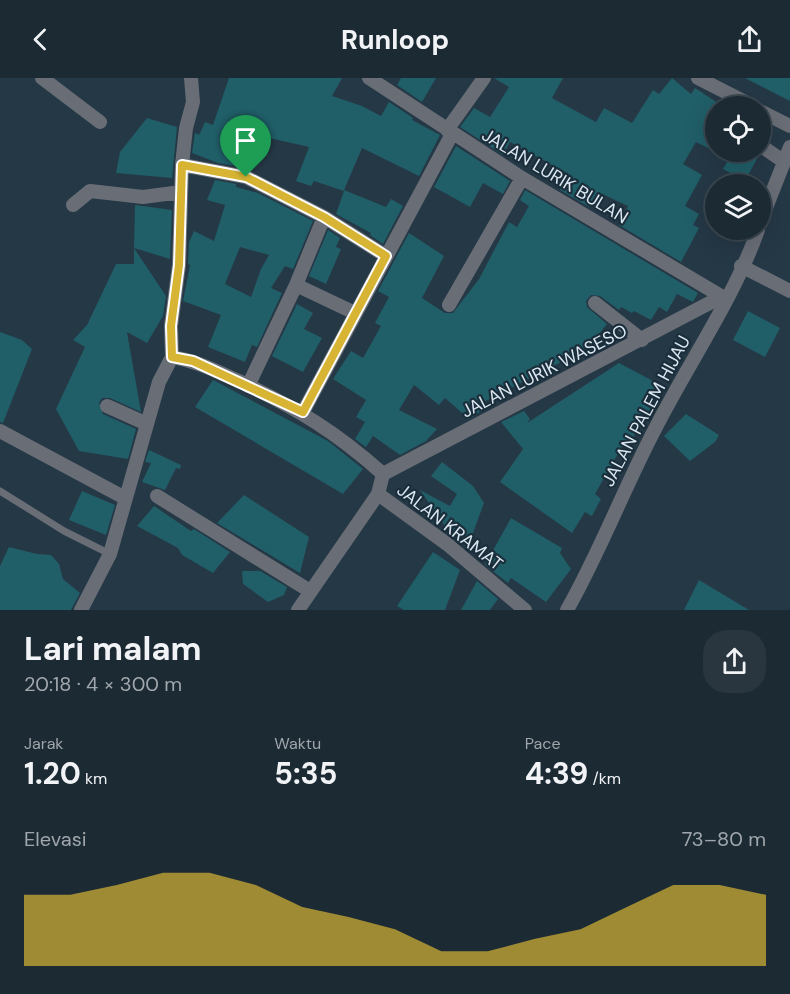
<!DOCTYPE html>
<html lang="id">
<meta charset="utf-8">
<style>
:root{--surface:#1c2a34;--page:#293640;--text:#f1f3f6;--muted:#a0a7ac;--line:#3a464f;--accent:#d7b434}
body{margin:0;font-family:"DM Sans",sans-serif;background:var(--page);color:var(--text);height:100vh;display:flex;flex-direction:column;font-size:22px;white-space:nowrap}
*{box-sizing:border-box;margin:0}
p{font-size:20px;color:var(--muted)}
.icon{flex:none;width:33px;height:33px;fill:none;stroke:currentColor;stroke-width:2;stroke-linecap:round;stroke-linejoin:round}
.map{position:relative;height:532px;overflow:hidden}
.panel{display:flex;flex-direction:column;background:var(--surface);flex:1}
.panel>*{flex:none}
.tools{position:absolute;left:705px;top:18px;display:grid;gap:12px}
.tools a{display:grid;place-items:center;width:66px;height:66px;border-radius:50%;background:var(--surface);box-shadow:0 6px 24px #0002,0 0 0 2px var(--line);font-size:30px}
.pin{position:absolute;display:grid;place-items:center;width:51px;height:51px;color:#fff;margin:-62px -26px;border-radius:50% 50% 50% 0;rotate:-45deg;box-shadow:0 0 6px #0007}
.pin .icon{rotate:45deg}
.round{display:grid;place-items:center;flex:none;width:63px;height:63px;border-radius:24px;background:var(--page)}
.headline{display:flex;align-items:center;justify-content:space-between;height:102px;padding:0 24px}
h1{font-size:33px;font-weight:700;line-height:45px}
.metrics{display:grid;grid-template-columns:repeat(3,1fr);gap:9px;height:102px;padding:6px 24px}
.metrics div{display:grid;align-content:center}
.metrics b{font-size:30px;font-weight:700}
.metrics small{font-size:16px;font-weight:400}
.metrics p{font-size:16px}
.chart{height:168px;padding:12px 24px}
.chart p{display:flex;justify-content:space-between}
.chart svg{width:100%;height:108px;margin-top:6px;fill:var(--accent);opacity:.7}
header{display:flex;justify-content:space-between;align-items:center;height:78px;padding:0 24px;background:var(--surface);font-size:27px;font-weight:700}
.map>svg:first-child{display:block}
.building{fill:#205e68;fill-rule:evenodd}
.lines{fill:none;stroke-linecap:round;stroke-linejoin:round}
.service{stroke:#696d76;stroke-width:7}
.minor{stroke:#696d76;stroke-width:14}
.route-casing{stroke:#fff;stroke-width:12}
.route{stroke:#d7b434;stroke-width:8}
.labels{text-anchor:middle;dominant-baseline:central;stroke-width:4.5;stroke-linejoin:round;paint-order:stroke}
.street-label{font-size:18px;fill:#dce8f1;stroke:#1b2e3b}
</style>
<header><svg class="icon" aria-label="back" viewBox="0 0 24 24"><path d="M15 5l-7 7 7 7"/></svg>Runloop<svg class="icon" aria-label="share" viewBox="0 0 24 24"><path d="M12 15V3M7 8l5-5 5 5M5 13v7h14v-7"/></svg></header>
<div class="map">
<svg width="790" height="532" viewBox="0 0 790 532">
<rect width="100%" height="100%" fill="#253846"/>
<path class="building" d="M229,0H342L332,18L362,28L381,38L389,24L413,40L412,42L440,57L419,98L362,70L344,112L386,129L391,121L403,128L383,166L370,157L371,155L336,136L344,113L314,103L311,108L296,103L309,69L261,58L252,88L244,85L242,89L218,85L192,75L195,55L199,57L205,44L213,47Z
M401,0H436L422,24L397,7Z
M494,0H563L552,20L596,44L604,30L632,45L653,12L659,16L672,0L691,16L695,10L721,27L716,28V74L696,64L683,86L702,97L685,128L699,136L693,147L699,150L681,184L619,147L628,128L598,114L589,129L560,112L569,96L510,64L503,77L460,49L474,30L490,39L509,9Z
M745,0H790V23Z
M147,40L177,49L172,100L116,95L120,74Z
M456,68L510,103L503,116L483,105L470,129L434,109Z
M733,74H754L759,77L745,103L723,91Z
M215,102L236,106V109L258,115L313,143L293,191L285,188L271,210L282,215L257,269L252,267L245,284L208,269L221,237L183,223L190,187L188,186L189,164L194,153L214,163L225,127L207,122ZM240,169L269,177L261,191L251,219L225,206Z
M525,112L698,215L693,224L677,216L667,234L659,229L651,242L634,233L632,235L621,229L619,232L600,218L591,217L586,223L587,229L607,246L588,270L476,328L481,333L469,341L445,320L439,327L414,307L399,332L437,351L426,363L400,377L373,358L366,369L355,361L365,344L356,339L366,322L333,301L351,273L363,280L381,248L375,245L389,219L378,213L409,155L444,178L422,220L445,235H453L479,201L509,144L517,149L529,128L520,122Z
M135,127L172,132L170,181L134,170Z
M328,152L340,160L336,169L341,171L326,206L309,198Z
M134,170L166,218L163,238L147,265L127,254L141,334L110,320H102L99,325L103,336L136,351L128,381L79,373L56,331L85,269L73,262L87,247L116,186H134Z
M297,226L313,235L304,251L322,260L303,294L272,278Z
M748,233L780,250L765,279L733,262Z
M0,254L22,262L32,271L3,345L0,344Z
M619,285L657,305L654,328L628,367L624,365L595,416L601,421L592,438L585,434L572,455L500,404L523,371L501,344L524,333L530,341L527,345Z
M213,302L328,363L363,391L343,416L195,329Z
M686,336L719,357L715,364L690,383L664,358Z
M149,372L181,387L180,391L176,390L165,412L142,404L151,385L145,384Z
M442,384L473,408L484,425L470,463L449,454L420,412L450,428L457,416L431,398Z
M82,413L115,427L106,457L69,442Z
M244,417L309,459L300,495L217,445Z
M154,428L191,453L194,451L230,474L213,495L182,477L178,470L137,448Z
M511,440L562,470L560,475L571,491L546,524L511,500L508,505L485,487Z
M9,469L37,476L51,477L59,486L63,501L80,515L71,532H0V488Z
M433,474L460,492L445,532H404L397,528Z
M242,493H260L287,509L284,517L268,524L243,506Z
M699,502L749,532H684Z
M477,503L498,521L490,532H461Z"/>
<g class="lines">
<path class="service" d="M0,413L64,453L110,476"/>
<path class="minor" d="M42,0L100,44
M369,0L522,100L726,221
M698,0L753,28
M760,33L790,48
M447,52L484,0
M760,67L783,83
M182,87L246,99L324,139L386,178
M73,127L90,113L143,119L181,114
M760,145L790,69
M741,188L790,213
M296,207L324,139
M595,225L642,262
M449,227L522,100
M172,279C197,283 218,294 241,304C298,331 336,354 383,396L378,416
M248,308L296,207L355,235
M107,328L147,346
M303,334L452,56
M0,353L125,420
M383,396L721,219
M157,418L310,513
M81,532L110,476L159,304L172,279L171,248L179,187L182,87L186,50L193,24L191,0
M298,532L378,416L447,466L525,532
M567,532C600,474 624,410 655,351C688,286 734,220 758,152"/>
</g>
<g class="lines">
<defs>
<path id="route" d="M182,87L246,99L324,139L386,178L303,334L193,283L172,279L171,248L179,187Z"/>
</defs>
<use href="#route" class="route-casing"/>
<use href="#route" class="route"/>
</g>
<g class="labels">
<g class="street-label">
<text transform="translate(555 98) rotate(31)">JALAN LURIK BULAN</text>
<text transform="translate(544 293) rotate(-27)">JALAN LURIK WASESO</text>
<text transform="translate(646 333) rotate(-62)">JALAN PALEM HIJAU</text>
<text transform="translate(450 449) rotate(38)">JALAN KRAMAT</text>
</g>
</g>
</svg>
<div class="tools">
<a><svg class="icon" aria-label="locate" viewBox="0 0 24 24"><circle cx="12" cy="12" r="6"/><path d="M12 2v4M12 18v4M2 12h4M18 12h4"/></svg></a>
<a><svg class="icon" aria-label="layers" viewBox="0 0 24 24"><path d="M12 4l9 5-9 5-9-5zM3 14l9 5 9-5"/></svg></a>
</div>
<div class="pin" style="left:246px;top:99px;background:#1e9e55"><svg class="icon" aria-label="arrive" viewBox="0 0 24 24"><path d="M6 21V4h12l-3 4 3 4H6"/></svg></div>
</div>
<section class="panel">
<div class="headline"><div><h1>Lari malam</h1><p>20:18 · 4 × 300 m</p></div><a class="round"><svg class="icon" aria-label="share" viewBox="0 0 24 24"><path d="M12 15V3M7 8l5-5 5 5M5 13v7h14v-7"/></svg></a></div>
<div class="metrics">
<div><p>Jarak</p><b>1.20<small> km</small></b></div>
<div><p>Waktu</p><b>5:35</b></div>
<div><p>Pace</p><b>4:39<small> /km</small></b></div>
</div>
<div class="chart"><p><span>Elevasi</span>73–80 m</p>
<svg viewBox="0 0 160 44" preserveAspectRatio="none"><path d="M0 44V15L10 15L20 11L30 6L40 6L50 11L60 20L70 24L80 29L90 38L100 38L110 33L120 29L130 20L140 11L150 11L160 15V44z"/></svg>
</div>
</section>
